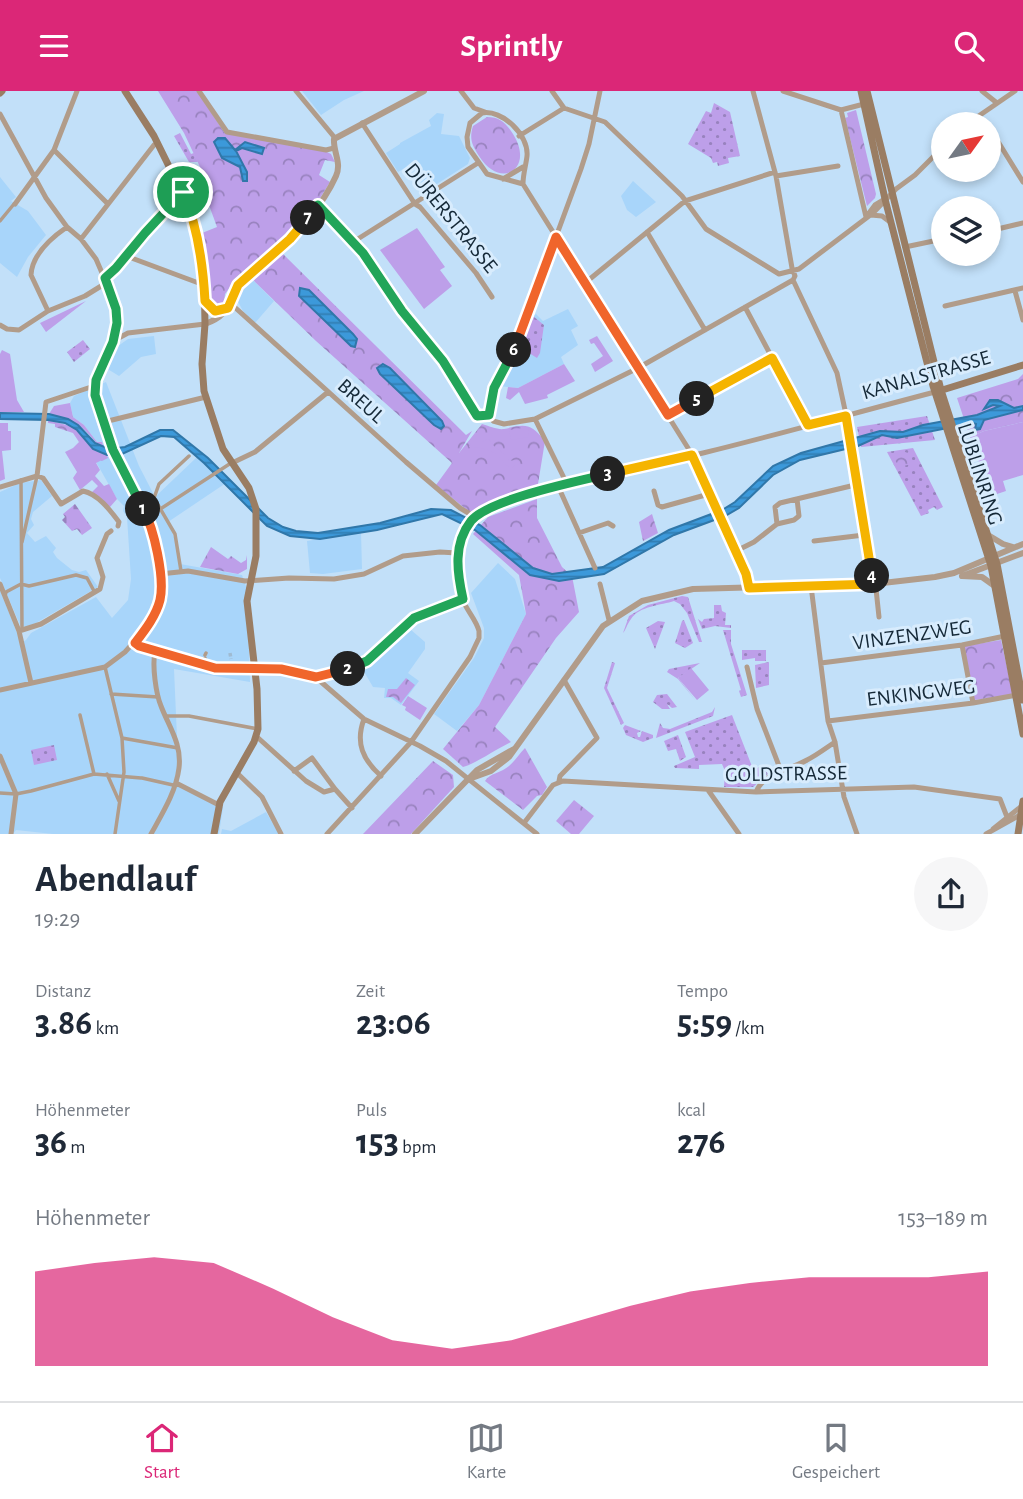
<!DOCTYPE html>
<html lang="de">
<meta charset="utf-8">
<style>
:root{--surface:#fff;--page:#f6f6f7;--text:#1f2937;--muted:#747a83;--line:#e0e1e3;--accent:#db2777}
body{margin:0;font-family:"Alegreya Sans",sans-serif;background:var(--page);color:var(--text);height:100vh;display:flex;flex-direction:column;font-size:26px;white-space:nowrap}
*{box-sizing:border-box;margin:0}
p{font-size:23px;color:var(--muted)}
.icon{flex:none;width:38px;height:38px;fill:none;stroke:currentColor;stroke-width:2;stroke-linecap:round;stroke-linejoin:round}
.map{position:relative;height:743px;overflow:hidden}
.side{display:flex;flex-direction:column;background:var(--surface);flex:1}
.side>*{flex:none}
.needle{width:46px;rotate:57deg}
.tools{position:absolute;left:931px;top:21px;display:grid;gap:14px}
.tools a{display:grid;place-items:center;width:70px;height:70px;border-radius:50%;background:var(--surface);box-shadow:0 4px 10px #0003;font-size:35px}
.pin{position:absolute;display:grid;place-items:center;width:60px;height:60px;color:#fff;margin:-30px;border:4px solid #fff;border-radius:50%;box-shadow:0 2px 7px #0007}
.km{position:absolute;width:35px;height:35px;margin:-18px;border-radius:50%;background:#222;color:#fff;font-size:19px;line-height:35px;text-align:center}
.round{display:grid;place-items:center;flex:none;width:74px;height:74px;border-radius:37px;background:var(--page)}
.summary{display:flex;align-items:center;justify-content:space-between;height:119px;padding:0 35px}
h1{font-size:38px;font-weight:600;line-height:52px}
.figures{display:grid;grid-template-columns:repeat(3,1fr);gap:10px;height:119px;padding:7px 35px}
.figures div{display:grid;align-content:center}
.figures b{font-size:35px;font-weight:600}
.figures small{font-size:19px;font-weight:400}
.figures p{font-size:19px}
.chart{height:196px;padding:14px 35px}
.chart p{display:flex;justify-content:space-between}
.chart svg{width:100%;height:126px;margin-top:7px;fill:var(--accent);opacity:.7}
header{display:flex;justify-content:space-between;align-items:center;height:91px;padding:0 35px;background:var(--accent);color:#fff;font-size:32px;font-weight:600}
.dock{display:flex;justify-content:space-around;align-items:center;height:98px;border-top:2px solid var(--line);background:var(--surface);font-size:19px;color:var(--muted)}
.dock a{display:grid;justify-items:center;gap:4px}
.dock .selected{color:var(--accent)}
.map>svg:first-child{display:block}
.built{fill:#a8d5fa}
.grass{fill:url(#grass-dots)}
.forest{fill:url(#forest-crowns)}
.cemetery{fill:url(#cemetery-stones)}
.garden{fill:#bd9fe9}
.water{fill:url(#water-rules);stroke:#3077a9;stroke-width:2}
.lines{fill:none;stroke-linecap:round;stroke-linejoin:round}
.pedestrian-tunnel{stroke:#9fbbd2;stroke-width:3.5;stroke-dasharray:3.5 2;stroke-linecap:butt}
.pedestrian{stroke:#b19c8a;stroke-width:3.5}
.minor{stroke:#b19c8a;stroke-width:5}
.tertiary{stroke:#b19c8a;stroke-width:6}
.secondary{stroke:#9a7d63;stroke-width:7}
.split-1-casing{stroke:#fff;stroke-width:14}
.split-2-casing{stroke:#fff;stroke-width:14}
.split-3-casing{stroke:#fff;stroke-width:14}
.split-4-casing{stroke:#fff;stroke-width:14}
.split-5-casing{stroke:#fff;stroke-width:14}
.split-6-casing{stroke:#fff;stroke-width:14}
.split-7-casing{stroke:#fff;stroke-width:14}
.split-8-casing{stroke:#fff;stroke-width:14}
.split-1{stroke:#22a559;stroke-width:9}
.split-2{stroke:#f0652b;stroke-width:9}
.split-3{stroke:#22a559;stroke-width:9}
.split-4{stroke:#f5b400;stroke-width:9}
.split-5{stroke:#f5b400;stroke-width:9}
.split-6{stroke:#f0652b;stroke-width:9}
.split-7{stroke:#22a559;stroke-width:9}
.split-8{stroke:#f5b400;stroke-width:9}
.labels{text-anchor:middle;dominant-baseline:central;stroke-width:6;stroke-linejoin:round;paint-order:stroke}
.street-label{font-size:21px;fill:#142837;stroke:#d8ecfd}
</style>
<header><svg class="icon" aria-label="menu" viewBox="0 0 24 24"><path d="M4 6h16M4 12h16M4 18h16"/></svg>Sprintly<svg class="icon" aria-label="search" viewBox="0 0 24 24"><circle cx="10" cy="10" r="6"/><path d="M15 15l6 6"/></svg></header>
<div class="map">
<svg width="1023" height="743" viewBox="0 0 1023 743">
<defs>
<pattern id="grass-dots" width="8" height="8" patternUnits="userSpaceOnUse" patternTransform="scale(1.75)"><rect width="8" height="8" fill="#bd9fe9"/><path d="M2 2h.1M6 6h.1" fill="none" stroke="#9882be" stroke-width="1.8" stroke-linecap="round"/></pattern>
<pattern id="forest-crowns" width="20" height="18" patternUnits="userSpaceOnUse" patternTransform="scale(1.75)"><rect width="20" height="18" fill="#bd9fe9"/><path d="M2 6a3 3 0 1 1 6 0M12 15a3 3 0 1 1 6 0" fill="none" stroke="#9882be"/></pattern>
<pattern id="cemetery-stones" width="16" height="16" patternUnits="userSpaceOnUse" patternTransform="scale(1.75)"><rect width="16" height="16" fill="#bd9fe9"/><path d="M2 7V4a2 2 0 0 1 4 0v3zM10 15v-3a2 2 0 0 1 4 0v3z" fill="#9882be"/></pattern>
<pattern id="water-rules" width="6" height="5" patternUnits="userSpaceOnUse" patternTransform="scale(1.75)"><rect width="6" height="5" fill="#3c99da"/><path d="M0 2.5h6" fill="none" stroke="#317db2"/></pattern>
</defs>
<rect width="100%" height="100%" fill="#c2e0f9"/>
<path class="built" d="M302,0H364L344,9L321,24Z
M437,22L444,23L441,43L459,45L470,67L468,73L426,100L412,73L398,81L386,62L400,53V52L431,35L429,29Z
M0,86L16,106L11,110L28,120L46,144L28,166L17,186L0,172Z
M633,90L656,111L636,126L627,119L621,105Z
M250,186L274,210L255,232L243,220L235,205Z
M568,218L578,235L571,239L578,254L561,266L564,273L518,297L499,295L520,259L533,225L536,223L543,230Z
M154,245L156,263L141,266L119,285L106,277L118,255L128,248Z
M106,291L139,375L155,406L197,366L226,392L168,431L175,449L180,473L242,484L247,498L250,591L174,578L179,692L223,716L219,743H53L16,739L13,743H0V499L21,552L26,549L31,542L96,506L112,527L128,509L131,488L127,426L123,420L124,415L117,408L96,371L108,366L102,351H97L84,334L73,326L70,312L74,305Z
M41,389L52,405L33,421L31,428L34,434L27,442L35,451L46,445L56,457L53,461L57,467L72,479L79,481L86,479L98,496L36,532L25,536L20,534L0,487V401L20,392Z
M361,441L362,478L323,483L310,482L307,450Z
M498,472L515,488L526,523L479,614L457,640L434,623L474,567L484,547V537L471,502Z
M410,538L425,551V558L408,582L419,590L401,614L391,607H384L385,597L373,596L363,579Z
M266,721L279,743H221L222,738L231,740Z"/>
<path class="grass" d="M714,12L730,21L740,65L728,67L729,72L718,75L717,71L713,72L711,67L688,53L706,20L711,22Z
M180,42L191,63L194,62L198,71H189L174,45Z
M533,225L544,234L540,262L537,267L521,257Z
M83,249L90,258L74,271L67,261Z
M927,325L935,349L861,356L857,336Z
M913,357L943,416L937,419L934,416L928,419L929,422L921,425L887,361Z
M682,505L688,506L702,551H699L687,522L680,513L674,510C662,514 639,515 631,528C627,533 626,539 623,542L629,525L648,514Z
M714,514H721L722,520L726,522L725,534H731V537L715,535L702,538L698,528L702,531L704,528L714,527Z
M684,529L693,552L685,557L675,552L682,530Z
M658,530L665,531L655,558L646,537Z
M723,539H731V553L747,604L741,606L739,600L741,599Z
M742,559H766V570H755V567L742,569Z
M612,571L615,572L607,597L624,632L621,634L604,597Z
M769,571V594L756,597L755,574Z
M700,572L678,587L696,610L678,588L667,581L669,578Z
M667,603L677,616L672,617L667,613L670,618H662L653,611L657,604Z
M715,616L713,625L656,647L660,632L663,637L670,638L712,621Z
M732,624L753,678L764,675L768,683L753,696H724L725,680L722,673L699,674V678L675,677L674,675L695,666L685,641Z
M625,634L641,640L637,642L638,646H640L642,640L653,644V647L643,651L626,644L623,637Z
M678,644L686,666L680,670L676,658L668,660L664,650Z
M54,654L57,669L34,674L31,659Z"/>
<path class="forest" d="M158,0H197L224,41L327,61L331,63L335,71L325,69L319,84L330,91L317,112L310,115L279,150L235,189L225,203L224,211L217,217L211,212L209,207L208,173L202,142L217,136L202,95L208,93L184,42Z
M856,19L876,103L875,107L867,115L845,27L848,26L847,22Z
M487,26C500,26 506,32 513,43C535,77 501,100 479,65C472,54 469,48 473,35Z
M282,162L466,344L472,340L459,362L482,333C489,335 498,339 504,338C526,333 530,332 545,350L537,399L498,412L472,423L436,394L452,372L316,250L250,186Z
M1023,283V331L984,340L970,346L957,307L1018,288Z
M70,312L73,326L84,334L97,351H102L104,357C94,352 91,344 82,337C73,330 60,326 49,323L54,315Z
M48,329L74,336L93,358L107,364L108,367L102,370L81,350L79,351L73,342L55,336V333L48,332Z
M905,361L908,362L911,373L900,376L890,363Z
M537,408V427L562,476L572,485L579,521L556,547L495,636L511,651C498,657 473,674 463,676L443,658L479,614L526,523L519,484L473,443L488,426Z
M652,423L658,442L643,450L639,431Z
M211,456L228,468L231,465L241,472L246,469L247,464V478L238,483L200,476Z
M1001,549L1013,604L974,609L964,555Z
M406,587L415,594L401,612L393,606H386L388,598H397Z
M525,657L547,696L542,704L537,705L523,719L485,690C490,682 501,682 509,675C515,670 519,663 525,657Z
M433,670L453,684L454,696L411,743H363Z
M574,709L594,725L579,743H571L556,730Z"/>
<path class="cemetery" d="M75,413L92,437L82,444L77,438L72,440L62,429L65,426L63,423Z"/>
<path class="garden" d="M417,137L445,176L440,179L452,195L424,218L380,159Z
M86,210L46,241L40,232Z
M597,245L613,270L595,281L591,273L603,265L594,252L591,253L589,249Z
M2,259L10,263L17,309L24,321H0V263Z
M564,273L575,290L547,304L548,307L525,313L519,301L510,309L506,307L508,296L518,297Z
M1023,331V384L1003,390L1006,400L991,405L970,346L984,340Z
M0,332H8V340H11V359L2,360L5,388L0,390Z
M528,336L529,346L511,349L509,339Z
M488,347L494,355L508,366L509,370L515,369L520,372L511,377C505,374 503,370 498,365C490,358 479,356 469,356L471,352H481Z
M81,349L102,369L96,372L100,379L95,385L104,395L109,393L117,408L110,416L92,401L98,395L92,389L80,399L73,387L77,381L65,361L73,357Z
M691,577L709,599L697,609L678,587Z
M408,605L427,617L420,629L405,619L406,616L402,614Z"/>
<path class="water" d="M218,47H225L235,59L245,51L264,57L262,63L242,57L236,60L247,81V90H243L240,76L222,67L214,51Z
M300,197L309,199L353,243L357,248L355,256L351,255L299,205Z
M383,273L390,277L442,330L444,335L441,338L434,334L380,283L377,277Z
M990,309H998L1014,317L1023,315V319L984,329L980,338L975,339L976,333L973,332L897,347L882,344L858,355L800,369L773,384L739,417L725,425L674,444L604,483L559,490L530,484L475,439L442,423L377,439L320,448L290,445L267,435L204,372L174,346L161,345L122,363L107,364L93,358L77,339L65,332L48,329L0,328V322L49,323L68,328L78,334L95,352L109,358L125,356L160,339H173L208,367L268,427L283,436L296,440L318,442L380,432L431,418L451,419L480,434L533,477L552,483L603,476L669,439L722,419L735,411L773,375L801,362L880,340L903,341L923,334L977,324L1000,315L993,314L984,318Z"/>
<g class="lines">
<path class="pedestrian-tunnel" d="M230,562L231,568"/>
<path class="pedestrian" d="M0,130L14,113
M126,165L181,104
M21,389L22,539
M148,426L231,372
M22,451L37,385
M181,480L175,443L154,407L159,393L189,365
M5,505L6,501L21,493L29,495L76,484L87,487L94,500
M205,564L206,562
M204,575L205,567
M105,576L122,647L124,681L115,743
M111,603L158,606
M80,624L94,683
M166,625H189L258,638
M122,647L178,657
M107,683L119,710
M142,687L173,694
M0,702L16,703L31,700L94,683L141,687"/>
<path class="minor" d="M199,0L227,41L326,59L334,57
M296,0L335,47
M461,0L474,17L485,21
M552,0L564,17L605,31L682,105L706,138L779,183L799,178L873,122L896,98L915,84L943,56
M753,0L776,85L792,177L795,185L793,189L837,282L845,319L856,397L876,498L879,526
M783,0L841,19L864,13
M982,0L997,12
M841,19L866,126
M0,23L46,107L67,136L81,148L96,168L112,205L117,236L113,251L96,289L95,304L115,364L150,431L161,498L158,515L144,540L125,561L105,576L0,599
M362,32L415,113L420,116L476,182L492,206
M967,33L1015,0
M989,36L1023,91
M519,45L564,17
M54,59L108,113
M776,85L838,75
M503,88L523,76
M523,93L487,83L468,56L467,46L470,32L482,22C502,18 529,44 527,65C526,74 523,83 523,93L688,357L746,483L749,497
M15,113L54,59L77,0
M318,114L363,162L402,220L443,270L477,325L490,324
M871,124L882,125L890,131
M866,126L875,114L885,108
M989,140L1023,132
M647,141L705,239
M81,148L154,54L158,52
M353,151L478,72
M905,156L943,148
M105,187L126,165L204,194
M585,192L685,110L775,81
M1015,200L1023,229
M230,212L406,371L460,417L475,426
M945,215L1023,197
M745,216L808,334
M48,220L31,184C32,163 51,147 67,136
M0,234L7,238L19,239L48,220L85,205L106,192
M115,249L128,242L205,233
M490,324L494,297L515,257L581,78L589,53L600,0
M490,324L493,330L504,333L535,328L567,393
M669,324L772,267
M535,328L638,277L793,189
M104,331L206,306
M232,372L255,361L328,301
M37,385L46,311L94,295
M37,385L43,387L61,413L83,400C98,403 110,419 119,431L118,435
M558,395L595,477
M0,396L37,385
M654,400L658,414L662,416L709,403
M777,433L794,429L799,425L797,408
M579,442L608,432L613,435
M814,450L864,444
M736,460L754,451L777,433L775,416L780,412L855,394
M160,483L188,480L245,490L289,487L334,488L364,483L403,465L440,461L457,462
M0,493L19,540L31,592
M600,493L609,529
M811,495L828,630L835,651L844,706L857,743
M19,540L41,533L100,498L103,486L97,467L107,443L111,440
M135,552L155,561L204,575L281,578L313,584L364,628L420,655L446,670L537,743
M962,554L973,612
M821,572L962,554L1005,545
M747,576L757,618L781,680
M317,586L365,572L414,527L463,508
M364,628C355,652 363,669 381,685
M828,630L973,612L1017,604
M256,645L306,690L324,701L335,698L352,717
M0,665L16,703L11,743
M294,680L312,667L335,698
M236,681L262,706L281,743
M559,690L560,685L597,647L564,589
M176,692L219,714
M708,699L739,743
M756,701C764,681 790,679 807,669C817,664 826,657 835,651
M524,732L553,694L563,690L756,701L914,696L1000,708L1007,726
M993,738L1023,714
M151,743C162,723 176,701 179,677C182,653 169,636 161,615C156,603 152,575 155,561
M327,743L411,651L470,566L479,547V540C476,528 466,519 462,507C454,483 455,452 471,431C492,403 662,372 703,362C781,343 858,321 935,301
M986,743L1020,724"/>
<path class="tertiary" d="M205,210L215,220L226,218
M205,233C235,222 224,209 242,190C275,154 314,134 336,85C342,72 333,61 334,48L424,0
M988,444L1003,453L1013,456
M962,485L1023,462
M962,485L982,486L996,496
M469,688L491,680L509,666L603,535L642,510L693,498L874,493L935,486L954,482L1023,453
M415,743L477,679L514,658"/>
<path class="secondary" d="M125,0L154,45L191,120L204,182L205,233L202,273L204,300L223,358L249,397L256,418V465L247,510L257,598L258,638L254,651L220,711L214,743
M861,0L885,108L933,295L991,475L1023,643
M867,0L941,299L997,473L1023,609
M0,2L2,0
M939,300L1023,274
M1018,743L1023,710"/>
</g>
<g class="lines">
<defs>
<path id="split-1" d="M143,418L113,359L95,304L96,289L113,251L117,232L116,218L105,187L116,177L145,142L183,101"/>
<path id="split-2" d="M143,418C154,437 165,487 160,509C156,525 145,539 135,552L139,555L215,577L281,578L316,586L348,578"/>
<path id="split-3" d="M348,578L367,570L414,527L463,508C457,481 453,453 471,430C489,408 579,390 608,383"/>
<path id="split-4" d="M608,383L692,364L746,483L749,497L874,493L872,485"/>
<path id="split-5" d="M697,308L772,267L808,334L846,325L872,485"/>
<path id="split-6" d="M514,259L556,146L668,324L697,308"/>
<path id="split-7" d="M308,127L318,114L363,162L402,220L443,270L477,325L489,324L494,297L514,259"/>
<path id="split-8" d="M183,101C198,136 203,172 205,210L215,220L228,217L238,194L290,148L308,127"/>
</defs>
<use href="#split-1" class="split-1-casing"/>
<use href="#split-2" class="split-2-casing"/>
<use href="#split-3" class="split-3-casing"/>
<use href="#split-4" class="split-4-casing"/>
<use href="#split-5" class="split-5-casing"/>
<use href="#split-6" class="split-6-casing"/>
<use href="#split-7" class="split-7-casing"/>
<use href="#split-8" class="split-8-casing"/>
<use href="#split-1" class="split-1"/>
<use href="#split-2" class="split-2"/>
<use href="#split-3" class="split-3"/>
<use href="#split-4" class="split-4"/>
<use href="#split-5" class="split-5"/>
<use href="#split-6" class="split-6"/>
<use href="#split-7" class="split-7"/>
<use href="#split-8" class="split-8"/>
</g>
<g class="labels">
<g class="street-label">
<text transform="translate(451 127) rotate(51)">DÜRERSTRASSE</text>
<text transform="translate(926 284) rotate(-16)">KANALSTRASSE</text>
<text transform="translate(361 310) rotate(42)">BREUL</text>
<text transform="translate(980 383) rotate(72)">LUBLINRING</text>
<text transform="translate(912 544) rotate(-8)">VINZENZWEG</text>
<text transform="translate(921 602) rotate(-7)">ENKINGWEG</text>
<text transform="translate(786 683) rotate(-1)">GOLDSTRASSE</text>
</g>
</g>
</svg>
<div class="tools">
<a><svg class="needle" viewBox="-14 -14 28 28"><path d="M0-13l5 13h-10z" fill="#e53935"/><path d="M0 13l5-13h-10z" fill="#747a83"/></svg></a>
<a><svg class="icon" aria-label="layers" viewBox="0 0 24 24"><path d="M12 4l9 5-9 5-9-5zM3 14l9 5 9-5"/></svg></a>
</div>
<div class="pin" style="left:183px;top:101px;background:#1e9e55"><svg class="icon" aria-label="arrive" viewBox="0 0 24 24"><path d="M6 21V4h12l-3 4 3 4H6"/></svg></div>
<b class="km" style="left:143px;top:418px">1</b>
<b class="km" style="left:348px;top:578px">2</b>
<b class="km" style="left:608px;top:383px">3</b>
<b class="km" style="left:872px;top:485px">4</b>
<b class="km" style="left:697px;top:308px">5</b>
<b class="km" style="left:514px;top:259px">6</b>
<b class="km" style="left:308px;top:127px">7</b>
</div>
<section class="side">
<div class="summary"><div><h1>Abendlauf</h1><p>19:29</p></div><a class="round"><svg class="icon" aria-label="share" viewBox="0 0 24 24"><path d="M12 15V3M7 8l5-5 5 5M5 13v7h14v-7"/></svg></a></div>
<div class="figures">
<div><p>Distanz</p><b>3.86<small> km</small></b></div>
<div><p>Zeit</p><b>23:06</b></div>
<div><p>Tempo</p><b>5:59<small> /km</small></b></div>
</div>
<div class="figures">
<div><p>Höhenmeter</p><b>36<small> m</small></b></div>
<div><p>Puls</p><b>153<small> bpm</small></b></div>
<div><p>kcal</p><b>276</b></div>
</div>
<div class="chart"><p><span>Höhenmeter</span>153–189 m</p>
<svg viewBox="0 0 160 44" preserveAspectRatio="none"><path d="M0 44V11L10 8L20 6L30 8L40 17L50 27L60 35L70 38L80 35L90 29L100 23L110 18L120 15L130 13L140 13L150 13L160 11V44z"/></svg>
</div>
</section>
<nav class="dock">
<a class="selected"><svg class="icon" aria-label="home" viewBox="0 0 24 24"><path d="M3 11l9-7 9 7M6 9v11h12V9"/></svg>Start</a>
<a><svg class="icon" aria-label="map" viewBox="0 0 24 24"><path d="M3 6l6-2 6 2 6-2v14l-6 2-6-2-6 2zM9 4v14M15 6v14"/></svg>Karte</a>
<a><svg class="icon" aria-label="saved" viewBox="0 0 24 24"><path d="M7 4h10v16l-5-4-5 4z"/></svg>Gespeichert</a>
</nav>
